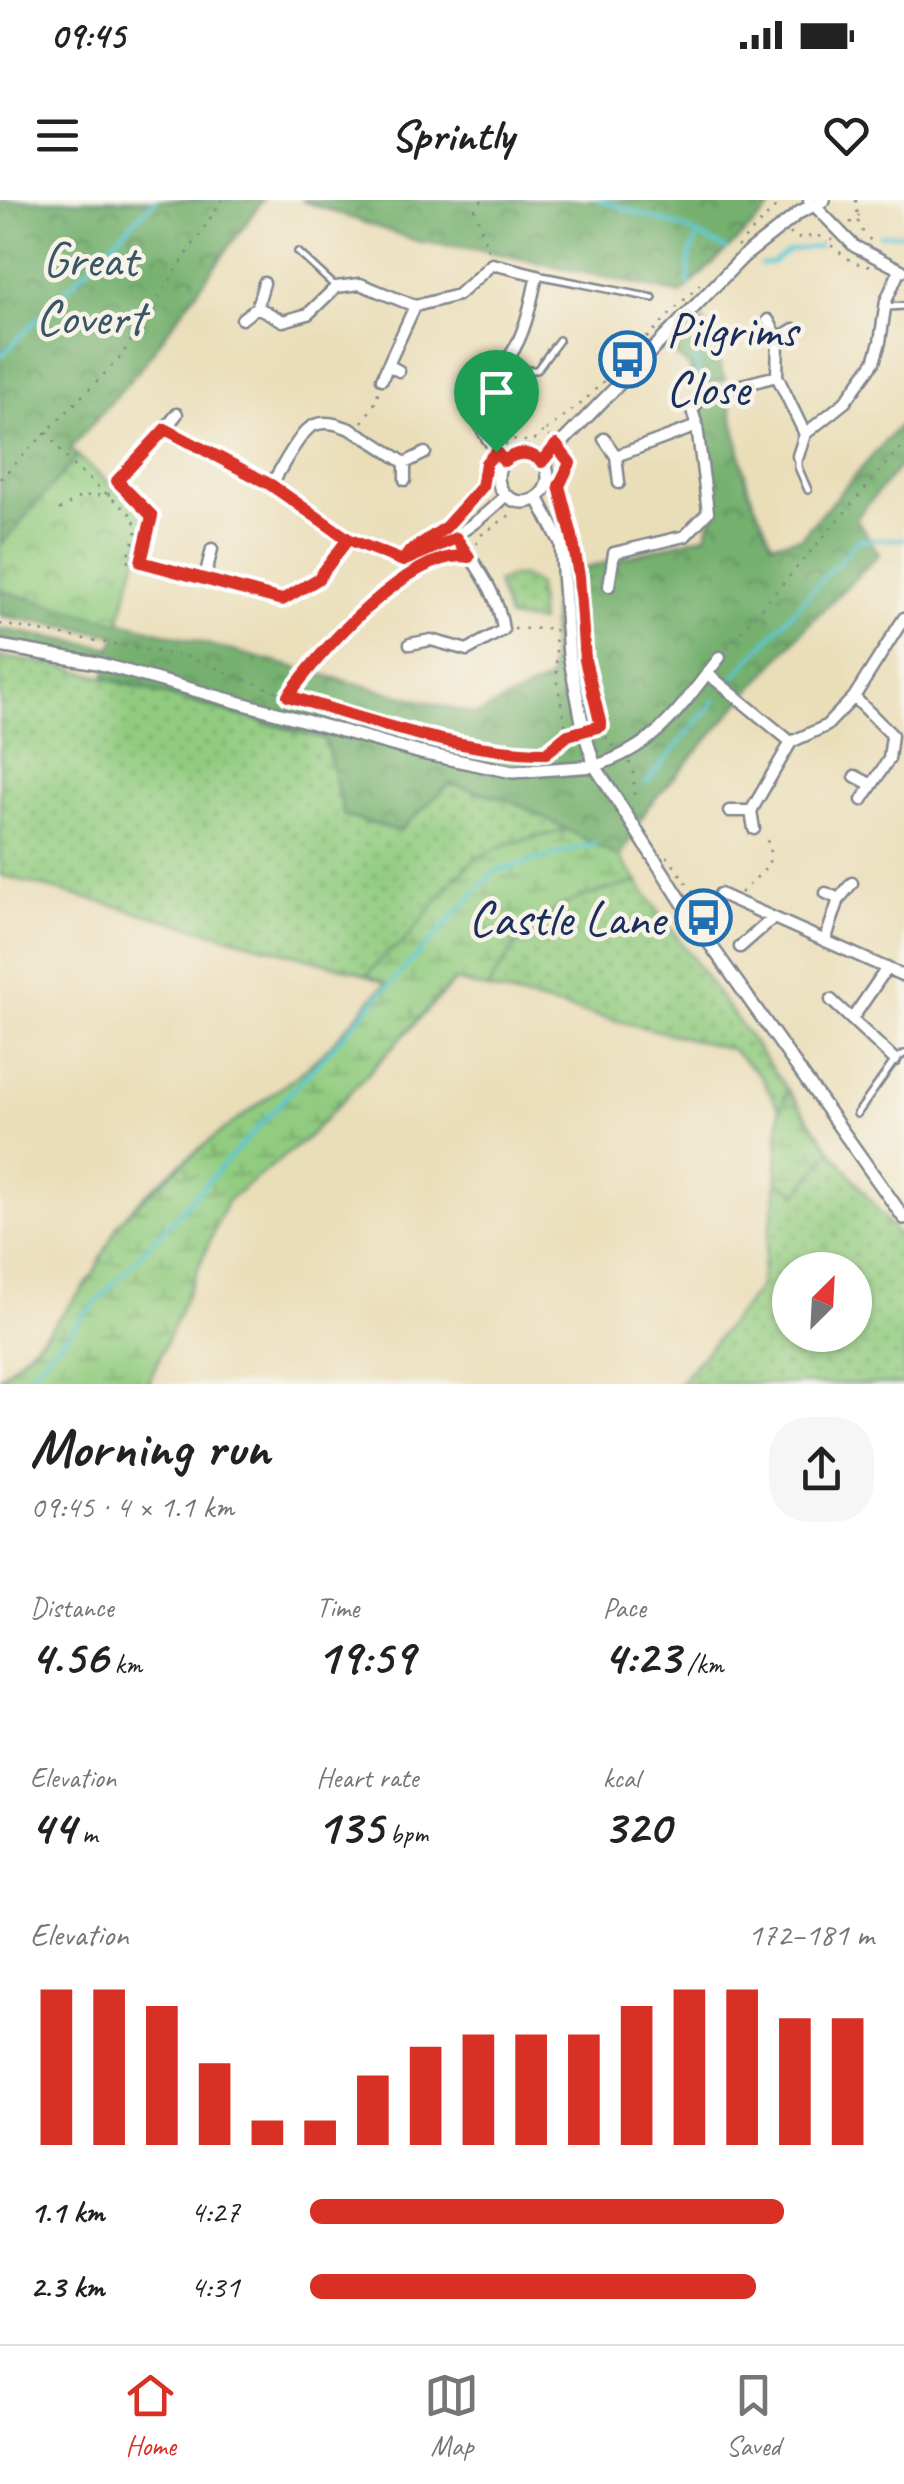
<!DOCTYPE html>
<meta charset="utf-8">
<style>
:root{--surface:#fff;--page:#f6f6f6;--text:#222;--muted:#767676;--line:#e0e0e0;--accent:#d93025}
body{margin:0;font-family:Caveat,sans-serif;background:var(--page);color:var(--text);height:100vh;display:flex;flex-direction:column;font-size:38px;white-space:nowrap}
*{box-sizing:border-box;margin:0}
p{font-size:32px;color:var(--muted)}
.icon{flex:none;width:55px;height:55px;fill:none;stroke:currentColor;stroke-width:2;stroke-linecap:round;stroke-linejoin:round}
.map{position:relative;height:1184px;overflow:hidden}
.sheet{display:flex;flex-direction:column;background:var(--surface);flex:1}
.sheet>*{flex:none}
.needle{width:65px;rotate:24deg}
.tools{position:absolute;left:772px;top:1052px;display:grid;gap:20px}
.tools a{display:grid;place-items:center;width:100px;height:100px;border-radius:50%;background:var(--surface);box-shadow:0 2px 8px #0004;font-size:50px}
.pin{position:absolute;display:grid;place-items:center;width:85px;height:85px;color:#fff;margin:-102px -42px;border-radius:50% 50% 50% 0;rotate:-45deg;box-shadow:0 0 10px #0007}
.pin .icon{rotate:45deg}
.round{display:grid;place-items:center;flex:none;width:105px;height:105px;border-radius:40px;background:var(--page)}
.headline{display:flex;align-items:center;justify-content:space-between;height:170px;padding:0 30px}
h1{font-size:55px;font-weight:600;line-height:75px}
.figures{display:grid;grid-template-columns:repeat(3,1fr);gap:15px;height:170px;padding:10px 30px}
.figures div{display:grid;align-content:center}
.figures b{font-size:50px;font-weight:600}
.figures small{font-size:28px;font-weight:400}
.figures p{font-size:28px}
.chart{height:280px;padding:20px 30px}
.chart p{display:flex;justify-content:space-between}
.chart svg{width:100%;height:180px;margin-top:10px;stroke:var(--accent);stroke-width:6}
ul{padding:0 30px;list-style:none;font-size:32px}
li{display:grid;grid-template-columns:160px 120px 1fr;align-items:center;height:75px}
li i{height:25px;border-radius:12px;background:var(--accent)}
.status{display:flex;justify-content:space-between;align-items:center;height:70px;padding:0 50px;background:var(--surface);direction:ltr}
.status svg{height:28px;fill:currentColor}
header{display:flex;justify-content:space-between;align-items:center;height:130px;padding:0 30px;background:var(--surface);font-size:45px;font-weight:600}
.tabs{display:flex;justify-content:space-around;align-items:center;height:140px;border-top:2px solid var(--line);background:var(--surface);font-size:28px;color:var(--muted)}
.tabs a{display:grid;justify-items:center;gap:5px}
.tabs .selected{color:var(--accent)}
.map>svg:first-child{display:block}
.grass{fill:url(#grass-dots);stroke:#567e6f;stroke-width:2.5;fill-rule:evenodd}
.forest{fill:url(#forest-crowns);stroke:#487066;stroke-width:2.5}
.wetland{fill:url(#wetland-marsh);stroke:#567e6f;stroke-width:2.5}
.park{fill:url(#park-crowns);stroke:#567e6f;stroke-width:2.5}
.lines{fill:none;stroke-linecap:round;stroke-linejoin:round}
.stream{stroke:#5bc7d4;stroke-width:4}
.service-casing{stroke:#82868c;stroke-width:10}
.minor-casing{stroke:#82868c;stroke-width:15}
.tertiary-casing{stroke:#82868c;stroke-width:16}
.path{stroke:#82868c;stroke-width:2.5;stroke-dasharray:2.5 8;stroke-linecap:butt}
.service{stroke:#fff;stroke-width:5}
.minor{stroke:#fff;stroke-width:10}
.tertiary{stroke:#fff;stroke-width:11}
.route-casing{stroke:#fff;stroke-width:20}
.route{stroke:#d93025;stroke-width:12}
.labels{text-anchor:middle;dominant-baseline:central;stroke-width:9;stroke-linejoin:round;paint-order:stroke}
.park-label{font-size:50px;fill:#395666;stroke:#f7f3e8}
.poi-label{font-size:50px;fill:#1b2f5e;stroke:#f7f3e8;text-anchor:start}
</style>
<div class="status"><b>09:45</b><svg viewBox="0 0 49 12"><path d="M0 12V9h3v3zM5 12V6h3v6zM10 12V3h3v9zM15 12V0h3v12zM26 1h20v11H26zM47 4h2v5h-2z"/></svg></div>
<header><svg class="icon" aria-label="menu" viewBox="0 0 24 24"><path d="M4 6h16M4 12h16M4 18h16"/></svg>Sprintly<svg class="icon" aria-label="heart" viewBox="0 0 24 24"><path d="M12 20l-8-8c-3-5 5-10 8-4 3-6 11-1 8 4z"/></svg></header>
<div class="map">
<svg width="904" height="1184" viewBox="0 0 904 1184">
<defs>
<pattern id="grass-dots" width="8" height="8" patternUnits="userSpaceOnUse" patternTransform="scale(2.5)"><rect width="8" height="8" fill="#92cc80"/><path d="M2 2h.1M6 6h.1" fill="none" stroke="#76a66c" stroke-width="1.8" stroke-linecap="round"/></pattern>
<pattern id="forest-crowns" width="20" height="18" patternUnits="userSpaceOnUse" patternTransform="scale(2.5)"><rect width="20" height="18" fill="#75b06e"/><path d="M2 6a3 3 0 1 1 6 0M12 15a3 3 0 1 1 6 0" fill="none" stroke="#5f905e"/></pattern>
<pattern id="wetland-marsh" width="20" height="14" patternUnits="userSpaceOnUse" patternTransform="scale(2.5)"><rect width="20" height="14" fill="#92cc80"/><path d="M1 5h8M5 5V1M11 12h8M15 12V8" fill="none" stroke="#76a66c"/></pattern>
<pattern id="park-crowns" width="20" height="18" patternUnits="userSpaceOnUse" patternTransform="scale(2.5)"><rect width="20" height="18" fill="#92cc80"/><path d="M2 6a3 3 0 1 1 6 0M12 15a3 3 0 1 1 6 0" fill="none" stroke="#76a66c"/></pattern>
</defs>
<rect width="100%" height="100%" fill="#f7f3e8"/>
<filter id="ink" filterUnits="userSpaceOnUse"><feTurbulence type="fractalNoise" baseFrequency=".01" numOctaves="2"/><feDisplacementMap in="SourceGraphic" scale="20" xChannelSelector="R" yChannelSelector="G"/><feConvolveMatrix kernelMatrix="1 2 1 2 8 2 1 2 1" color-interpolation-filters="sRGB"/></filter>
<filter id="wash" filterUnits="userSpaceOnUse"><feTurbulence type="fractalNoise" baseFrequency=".0048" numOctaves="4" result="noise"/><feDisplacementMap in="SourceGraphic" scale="40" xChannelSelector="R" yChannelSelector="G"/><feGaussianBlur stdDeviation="2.25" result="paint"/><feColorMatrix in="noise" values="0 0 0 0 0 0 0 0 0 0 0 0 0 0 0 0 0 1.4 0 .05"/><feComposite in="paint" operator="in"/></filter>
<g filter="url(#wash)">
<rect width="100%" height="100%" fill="#eadeb9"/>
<path class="grass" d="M513,376L524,377L537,385L540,422L508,418L497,382Z
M0,457L58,465L325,539L399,631L449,584L512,601L620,658L831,950L904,1043V1184H679L759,1088L776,994L780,910L760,875L731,849L455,781L308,937L227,1001L149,1182L151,1184H0V1178C33,1147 66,1114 92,1076C108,1052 115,1027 135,1005C185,954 247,916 302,872C333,846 359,813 386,783L355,771L0,675ZM790,1070H855V1135H790Z"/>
<path class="forest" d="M0,0H263L140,169L70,249L78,256L0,346Z
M300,0H774L769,10L681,94L478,49L420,42Z
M703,119L725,180L695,187L686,177L692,169L669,150Z
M729,199L748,288L772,343L800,338L904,220V261L856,318L879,354L810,423L648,607L620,658L512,601L450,584L399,631L344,616L325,539L105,478L108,461L0,440V429L112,448L116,435L0,416V390L476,515L550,479L554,377L706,335L714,309L701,210L708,200Z"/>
<path class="wetland" d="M567,630L620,658L638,682C554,701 532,715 487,789L454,781L308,937L227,1001L148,1184H0V1178L40,1141L91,1079L118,1024L139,1002L213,938L302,872L325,851L386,783L367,775L385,754L402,744L456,677L478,657L510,643Z
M787,889L831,950L798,993L777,981L780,910Z"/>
<path class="park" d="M78,256L148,317L119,423L0,390V346Z"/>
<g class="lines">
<path class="stream" d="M599,0L681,27L726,49
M880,35L904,34
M761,65L772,63L789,51L820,46
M689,85V57L698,37
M693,123L698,178
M0,157L155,0
M735,476L858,340L904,339
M646,583L715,500
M21,1184L494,672L596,643"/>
</g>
</g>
<g filter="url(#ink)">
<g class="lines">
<defs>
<path id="service" d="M298,52L336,87
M537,75L653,98
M888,107L904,106
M510,156L527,170H537L559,140
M486,188L504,221
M798,256V267L808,290
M117,281L152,316L141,363
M857,914L895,860L904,854"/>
<path id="minor" d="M809,0L854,46L903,71
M264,83L257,107L283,121L308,114L336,87L360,84L415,106L458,95L492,64L537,75C531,102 526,132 510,156C503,167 492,175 484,185C465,213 486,238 504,261
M242,119L257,107
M768,120L778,138L777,176L805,234
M778,138L794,129
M399,171L388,165L415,106
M382,179L388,165
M177,214L165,229L271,285L348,339L403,361C444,346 475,326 506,295
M604,239L616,256
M798,256L805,234L845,202L874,162L880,142L886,101L900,69
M405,280V263
M117,281L165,229
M619,283L616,256L697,226L692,210L703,195L777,176
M271,285C282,268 292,246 306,231C330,205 382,249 405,263L425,253
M141,363L282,400L318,379L348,339
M204,381L212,349
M609,386L614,353L685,336L708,312L697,226
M410,444L431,440L467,450L503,430C499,394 476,366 457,337
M707,473L791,542
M854,497L892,535L889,559L862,600
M595,566C661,544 679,508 720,457
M855,576L872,585
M729,611H751L791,542L826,526L854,497L904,418
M751,611L754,629
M720,694L904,776
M839,699L852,683
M825,741L839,699L826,693
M740,747L773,718
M831,800L895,860
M852,819L887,768"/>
<path id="tertiary" d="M498 277a25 25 0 1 1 50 0a25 25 0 1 1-50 0Z
M543,262L743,57L800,12L824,0
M538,299L561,343L569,455L584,532L595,566L700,730L904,1018
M0,446L97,463L421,553L513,572L595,566"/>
</defs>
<use href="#service" class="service-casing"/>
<use href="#minor" class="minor-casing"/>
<use href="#tertiary" class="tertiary-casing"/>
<path class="path" d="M482,0L475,9L489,53
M856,0L859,27L872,42
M850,23L859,15
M790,33L795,39L817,35L827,42
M833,39L828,43L852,62L871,67
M737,47L774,9L779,0
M362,222L374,205L379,190
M546,230L583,202L703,81
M47,232L71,264L133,316L137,331L127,360L130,363
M505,245L512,239L532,242L544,231L552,240
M563,254L571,263L559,286C566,314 574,342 578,371C584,409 584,524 614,546
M0,279L119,159L222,0
M59,310L82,296L108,295L111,291
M447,327L482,287L489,260
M476,344L481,335L510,315L505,310
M580,376L597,375
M0,424L188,457L288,496L435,540L491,551L546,553L571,535
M514,429L555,428L557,482L567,533
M727,448L904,244
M289,495C326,441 390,372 456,356
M629,562L634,575V603
M667,656L705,708L711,703
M741,693L769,665L770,644L762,636"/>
<use href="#service" class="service"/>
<use href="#minor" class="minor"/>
<use href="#tertiary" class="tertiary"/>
</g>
</g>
<g class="lines" filter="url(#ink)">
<defs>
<path id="route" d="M496,252L486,263L482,287L445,328L410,351L403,361L348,339L271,285L165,229L117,281L152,316L141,362L282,400L318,379L348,339L403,361L456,338L469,357C412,346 318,454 288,496C373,521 456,552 546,553L568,535L601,526L585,460L579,376L572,336L559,286L570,263L556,245L542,262C530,251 517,251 504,261L496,252"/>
</defs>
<use href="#route" class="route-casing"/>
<use href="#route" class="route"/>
</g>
<defs>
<symbol id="bus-ring" viewBox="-11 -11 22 22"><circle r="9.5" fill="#f7f3e8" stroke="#1f6fb2" stroke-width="1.5"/><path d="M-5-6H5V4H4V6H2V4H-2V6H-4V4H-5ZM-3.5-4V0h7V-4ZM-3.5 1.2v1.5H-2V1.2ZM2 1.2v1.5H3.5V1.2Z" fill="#1f6fb2"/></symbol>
</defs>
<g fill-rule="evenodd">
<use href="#bus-ring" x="596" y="128" width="63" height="63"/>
<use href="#bus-ring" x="672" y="686" width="63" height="63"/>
</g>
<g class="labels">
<g class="park-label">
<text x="90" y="59">Great<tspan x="90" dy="58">Covert</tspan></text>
</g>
<g class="poi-label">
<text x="666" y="130">Pilgrims<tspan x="666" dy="58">Close</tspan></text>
<text x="665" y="718" text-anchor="end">Castle Lane</text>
</g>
</g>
</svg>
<div class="tools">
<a><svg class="needle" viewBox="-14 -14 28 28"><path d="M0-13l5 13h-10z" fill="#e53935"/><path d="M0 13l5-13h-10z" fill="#767676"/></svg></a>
</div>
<div class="pin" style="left:496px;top:252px;background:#1e9e55"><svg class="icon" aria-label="arrive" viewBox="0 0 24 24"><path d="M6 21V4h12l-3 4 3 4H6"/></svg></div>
</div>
<section class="sheet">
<div class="headline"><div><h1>Morning run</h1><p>09:45 · 4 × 1.1 km</p></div><a class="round"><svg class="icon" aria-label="share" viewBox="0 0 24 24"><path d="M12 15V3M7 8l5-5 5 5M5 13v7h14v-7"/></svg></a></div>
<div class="figures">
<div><p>Distance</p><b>4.56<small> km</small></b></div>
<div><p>Time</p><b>19:59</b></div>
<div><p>Pace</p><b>4:23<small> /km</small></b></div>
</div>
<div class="figures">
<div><p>Elevation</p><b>44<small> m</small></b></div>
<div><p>Heart rate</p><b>135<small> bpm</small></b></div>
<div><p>kcal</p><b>320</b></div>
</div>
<div class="chart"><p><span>Elevation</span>172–181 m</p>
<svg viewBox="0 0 160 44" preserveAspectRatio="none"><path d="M5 44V6M15 44V6M25 44V10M35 44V24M45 44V38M55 44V38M65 44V27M75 44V20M85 44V17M95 44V17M105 44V17M115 44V10M125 44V6M135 44V6M145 44V13M155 44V13"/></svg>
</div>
<ul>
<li><b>1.1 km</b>4:27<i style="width:84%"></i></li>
<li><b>2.3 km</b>4:31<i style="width:79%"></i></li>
</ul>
</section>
<nav class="tabs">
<a class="selected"><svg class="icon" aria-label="home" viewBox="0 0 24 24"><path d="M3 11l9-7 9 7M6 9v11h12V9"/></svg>Home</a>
<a><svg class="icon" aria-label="map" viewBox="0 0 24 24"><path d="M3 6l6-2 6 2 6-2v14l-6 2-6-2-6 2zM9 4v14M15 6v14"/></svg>Map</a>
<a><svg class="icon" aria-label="saved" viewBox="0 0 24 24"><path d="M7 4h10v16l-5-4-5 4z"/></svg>Saved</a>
</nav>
